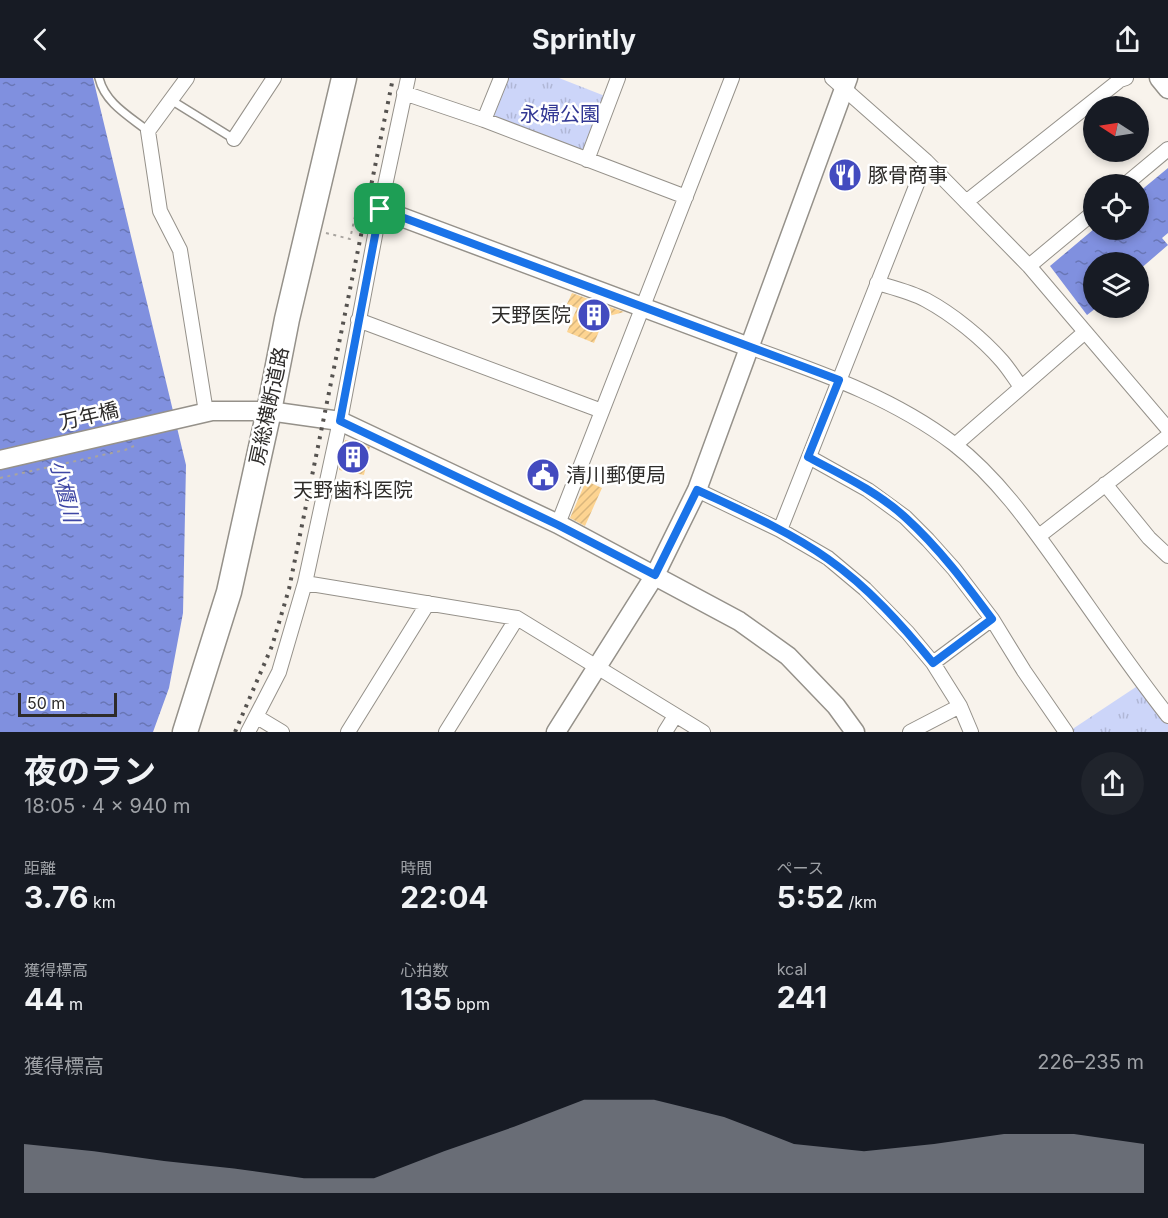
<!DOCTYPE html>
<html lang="ja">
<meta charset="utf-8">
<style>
:root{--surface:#171b24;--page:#20242c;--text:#f1f3f6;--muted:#9ea1a6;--accent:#8c9099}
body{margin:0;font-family:Inter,"Noto Sans JP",sans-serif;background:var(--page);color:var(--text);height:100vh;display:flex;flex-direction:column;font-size:22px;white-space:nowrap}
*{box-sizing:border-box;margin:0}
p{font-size:20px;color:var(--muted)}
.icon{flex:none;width:33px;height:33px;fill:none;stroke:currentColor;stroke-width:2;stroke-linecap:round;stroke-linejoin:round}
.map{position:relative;height:654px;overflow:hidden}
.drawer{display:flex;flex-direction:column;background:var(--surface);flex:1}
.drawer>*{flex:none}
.needle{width:39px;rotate:282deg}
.buttons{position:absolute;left:1083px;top:18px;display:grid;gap:12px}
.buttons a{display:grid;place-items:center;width:66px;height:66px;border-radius:50%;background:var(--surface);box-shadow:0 3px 9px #0003;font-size:30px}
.scale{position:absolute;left:18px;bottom:15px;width:99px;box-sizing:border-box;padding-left:6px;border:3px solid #2e2c2a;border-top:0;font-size:16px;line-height:21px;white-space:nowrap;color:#2e2c2a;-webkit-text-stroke:4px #fff;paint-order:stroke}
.pin{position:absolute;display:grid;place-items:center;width:51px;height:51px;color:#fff;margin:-26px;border-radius:12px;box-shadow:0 3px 9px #0006}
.round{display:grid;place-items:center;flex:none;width:63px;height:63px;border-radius:32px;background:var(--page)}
.overview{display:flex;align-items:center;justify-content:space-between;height:102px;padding:0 24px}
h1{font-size:33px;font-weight:700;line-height:45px}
.figures{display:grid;grid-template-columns:repeat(3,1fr);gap:9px;height:102px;padding:6px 24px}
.figures div{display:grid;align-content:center}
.figures b{font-size:30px;font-weight:700}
.figures small{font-size:16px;font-weight:400}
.figures p{font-size:16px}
.chart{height:168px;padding:12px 24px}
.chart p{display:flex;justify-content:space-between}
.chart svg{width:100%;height:108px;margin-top:6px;fill:var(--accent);opacity:.7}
header{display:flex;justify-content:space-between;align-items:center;height:78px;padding:0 24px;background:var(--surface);font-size:27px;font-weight:700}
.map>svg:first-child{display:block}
.park{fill:url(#park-tufts)}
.water{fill:url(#water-ripples)}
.building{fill:url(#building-hatch)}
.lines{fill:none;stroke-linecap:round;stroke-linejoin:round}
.lane-casing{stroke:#95918a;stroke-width:10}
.street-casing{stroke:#95918a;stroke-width:16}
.secondary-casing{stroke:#95918a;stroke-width:21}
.highway-casing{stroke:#95918a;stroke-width:27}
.path{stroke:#a8a49f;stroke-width:2;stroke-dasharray:3 4.5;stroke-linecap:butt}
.lane{stroke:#fff;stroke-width:7}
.street{stroke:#fff;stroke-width:14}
.secondary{stroke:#fff;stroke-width:18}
.highway{stroke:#fff;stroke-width:24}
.rail{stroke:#565350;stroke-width:4;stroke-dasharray:3 6;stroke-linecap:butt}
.route-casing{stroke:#fff;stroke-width:12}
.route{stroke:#1a73e8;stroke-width:8}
.labels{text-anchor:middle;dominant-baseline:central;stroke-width:5;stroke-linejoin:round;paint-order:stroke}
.park-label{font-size:20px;fill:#323894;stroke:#fff}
.poi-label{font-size:20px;fill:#2e2c2a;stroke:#fff;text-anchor:start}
.street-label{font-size:20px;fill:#2e2c2a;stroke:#fff}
.water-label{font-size:21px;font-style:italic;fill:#3e46a4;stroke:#fff}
</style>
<header><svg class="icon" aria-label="back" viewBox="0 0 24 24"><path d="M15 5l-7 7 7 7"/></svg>Sprintly<svg class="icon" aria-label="share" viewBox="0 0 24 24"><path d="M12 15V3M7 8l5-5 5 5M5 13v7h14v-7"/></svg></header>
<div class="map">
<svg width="1168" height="654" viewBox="0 0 1168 654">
<defs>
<pattern id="park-tufts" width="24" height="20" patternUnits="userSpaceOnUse" patternTransform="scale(1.5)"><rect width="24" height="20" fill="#ccd5f9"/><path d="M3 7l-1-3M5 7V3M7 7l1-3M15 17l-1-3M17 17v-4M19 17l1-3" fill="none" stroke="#b0b7d6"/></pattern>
<pattern id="water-ripples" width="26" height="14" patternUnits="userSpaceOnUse" patternTransform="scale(1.5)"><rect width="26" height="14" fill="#8090df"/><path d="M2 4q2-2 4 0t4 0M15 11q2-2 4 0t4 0" fill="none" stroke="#6976b5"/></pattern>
<pattern id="building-hatch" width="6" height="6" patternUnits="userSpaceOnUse" patternTransform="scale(1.5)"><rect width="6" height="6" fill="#fdd491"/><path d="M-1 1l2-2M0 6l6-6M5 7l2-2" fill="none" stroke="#d9b67d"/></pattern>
</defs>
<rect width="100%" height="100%" fill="#f8f3ec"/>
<path class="park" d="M501,0H559L610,20L587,82L484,42Z
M1142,605L1168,638V654H1068Z"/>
<path class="water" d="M0,0H93L186,387L183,535L169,610L153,654H0Z
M1168,90V155L1162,160L1168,167L1139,192L1138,184H1094V230H1096L1087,237L1050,188L1094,151L1138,152L1139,114Z"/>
<path class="building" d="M572,215L624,234L605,239L594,265L567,254L577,230L567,226Z
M345,362L361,365L370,369L364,397L339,392Z
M586,403L602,410L585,448L570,440Z"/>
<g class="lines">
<defs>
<path id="lane" d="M99,0C105,25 129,38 148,53
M171,22L234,61"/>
<path id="street" d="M187,0L148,53L160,133L180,172L206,334
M832,0L926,83L1029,188L1168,351
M404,15L484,42L686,119
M484,42L501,0
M234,61L274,0
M587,82L618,0
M1126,106L1168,71
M966,124L1120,2L1126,0
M1029,188L1094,134
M877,205C894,210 911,214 926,222C952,236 982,260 1002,283C1009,291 1015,301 1021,309
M358,242L602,333
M749,269C821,295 892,319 954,366C998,400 1032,449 1064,494C1098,542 1131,591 1168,638
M955,367L1085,254
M809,379L868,412L905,439L928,462L954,491L992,541L1024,593L1066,654
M1105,406L1149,460L1168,478
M697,412L780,452L828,480L865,511L908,555L933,585L960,628L971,654
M558,446L732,0
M780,452L926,83
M1039,458L1168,358
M305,505L517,540L703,654
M933,585L992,541
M257,639L282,654
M248,654L279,594L305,505L340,343L380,131L408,0
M348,654L428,525
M446,654L517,540
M665,654L675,638
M910,654L960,628"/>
<path id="secondary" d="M1159,0L1168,11
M380,131L749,269
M0,382L212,333H269L340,343L558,446L739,543L788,578L836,628L855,654
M556,654L655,497L697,412L848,0"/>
<path id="highway" d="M185,654L229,514L269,333L287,241L344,0"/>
</defs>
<use href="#lane" class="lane-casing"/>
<use href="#street" class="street-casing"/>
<use href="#secondary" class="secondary-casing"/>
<use href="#highway" class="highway-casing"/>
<path class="path" d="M326,155L350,161L356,134
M0,400L125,372L134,368"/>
<use href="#lane" class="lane"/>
<use href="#street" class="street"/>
<use href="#secondary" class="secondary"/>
<use href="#highway" class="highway"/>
<path class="rail" d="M235,654L272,568L289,511L393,0"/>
</g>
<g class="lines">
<defs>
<path id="route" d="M380,131L839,302L808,379C842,397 878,414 906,440C939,470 966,506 992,541L933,585C902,547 868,509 828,481C789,453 740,432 697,412L655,497L558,447L340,343Z"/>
</defs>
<use href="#route" class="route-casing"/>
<use href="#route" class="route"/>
</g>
<defs>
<symbol id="restaurant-disc" viewBox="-11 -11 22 22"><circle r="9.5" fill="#434bbf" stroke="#fff"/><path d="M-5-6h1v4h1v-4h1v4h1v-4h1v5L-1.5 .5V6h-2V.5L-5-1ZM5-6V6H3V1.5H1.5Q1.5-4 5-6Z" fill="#fff"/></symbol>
<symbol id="building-disc" viewBox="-11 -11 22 22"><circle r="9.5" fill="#434bbf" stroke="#fff"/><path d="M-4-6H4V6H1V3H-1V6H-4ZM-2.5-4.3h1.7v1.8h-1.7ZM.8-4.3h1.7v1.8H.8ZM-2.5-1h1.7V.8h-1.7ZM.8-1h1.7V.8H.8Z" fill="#fff"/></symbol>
<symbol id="civic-disc" viewBox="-11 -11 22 22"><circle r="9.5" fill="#434bbf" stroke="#fff"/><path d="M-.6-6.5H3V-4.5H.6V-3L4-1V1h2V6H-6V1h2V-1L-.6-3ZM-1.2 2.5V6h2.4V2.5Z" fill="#fff"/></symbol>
</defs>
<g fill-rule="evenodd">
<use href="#restaurant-disc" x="826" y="78" width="38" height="38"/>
<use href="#building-disc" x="575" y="218" width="38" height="38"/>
<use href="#building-disc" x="334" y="360" width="38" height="38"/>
<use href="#civic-disc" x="524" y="378" width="38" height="38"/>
</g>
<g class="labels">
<g class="park-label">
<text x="560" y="36">永婦公園</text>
</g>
<g class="poi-label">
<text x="868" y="97">豚骨商事</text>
<text x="571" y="237" text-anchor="end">天野医院</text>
<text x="566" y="397">清川郵便局</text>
<text x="353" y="412" text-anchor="middle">天野歯科医院</text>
</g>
<g class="street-label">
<text transform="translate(269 328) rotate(-78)">房総横断道路</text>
<text transform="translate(89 338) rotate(-13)">万年橋</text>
</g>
<g class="water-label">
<text transform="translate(65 413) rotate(76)">小櫃川</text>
</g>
</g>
</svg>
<div class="buttons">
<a><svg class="needle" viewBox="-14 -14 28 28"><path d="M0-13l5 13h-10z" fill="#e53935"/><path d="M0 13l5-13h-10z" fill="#9ea1a6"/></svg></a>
<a><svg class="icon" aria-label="locate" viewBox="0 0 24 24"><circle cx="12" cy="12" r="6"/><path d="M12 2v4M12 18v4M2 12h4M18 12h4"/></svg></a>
<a><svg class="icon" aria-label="layers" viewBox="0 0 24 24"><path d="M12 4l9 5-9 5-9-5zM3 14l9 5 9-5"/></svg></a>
</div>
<div class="scale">50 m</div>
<div class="pin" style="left:380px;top:131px;background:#1e9e55"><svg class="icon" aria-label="arrive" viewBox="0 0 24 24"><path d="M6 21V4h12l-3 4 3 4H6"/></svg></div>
</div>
<section class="drawer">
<div class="overview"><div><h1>夜のラン</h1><p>18:05 · 4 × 940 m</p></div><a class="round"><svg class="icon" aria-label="share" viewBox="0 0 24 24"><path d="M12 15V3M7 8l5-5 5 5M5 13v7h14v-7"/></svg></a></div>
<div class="figures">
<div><p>距離</p><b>3.76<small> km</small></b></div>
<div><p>時間</p><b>22:04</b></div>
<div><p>ペース</p><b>5:52<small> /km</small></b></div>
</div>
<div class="figures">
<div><p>獲得標高</p><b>44<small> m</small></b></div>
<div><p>心拍数</p><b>135<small> bpm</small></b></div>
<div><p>kcal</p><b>241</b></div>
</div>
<div class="chart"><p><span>獲得標高</span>226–235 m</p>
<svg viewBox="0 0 160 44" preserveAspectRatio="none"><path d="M0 44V24L10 27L20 31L30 34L40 38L50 38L60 27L70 17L80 6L90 6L100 13L110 24L120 27L130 24L140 20L150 20L160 24V44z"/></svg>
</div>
</section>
